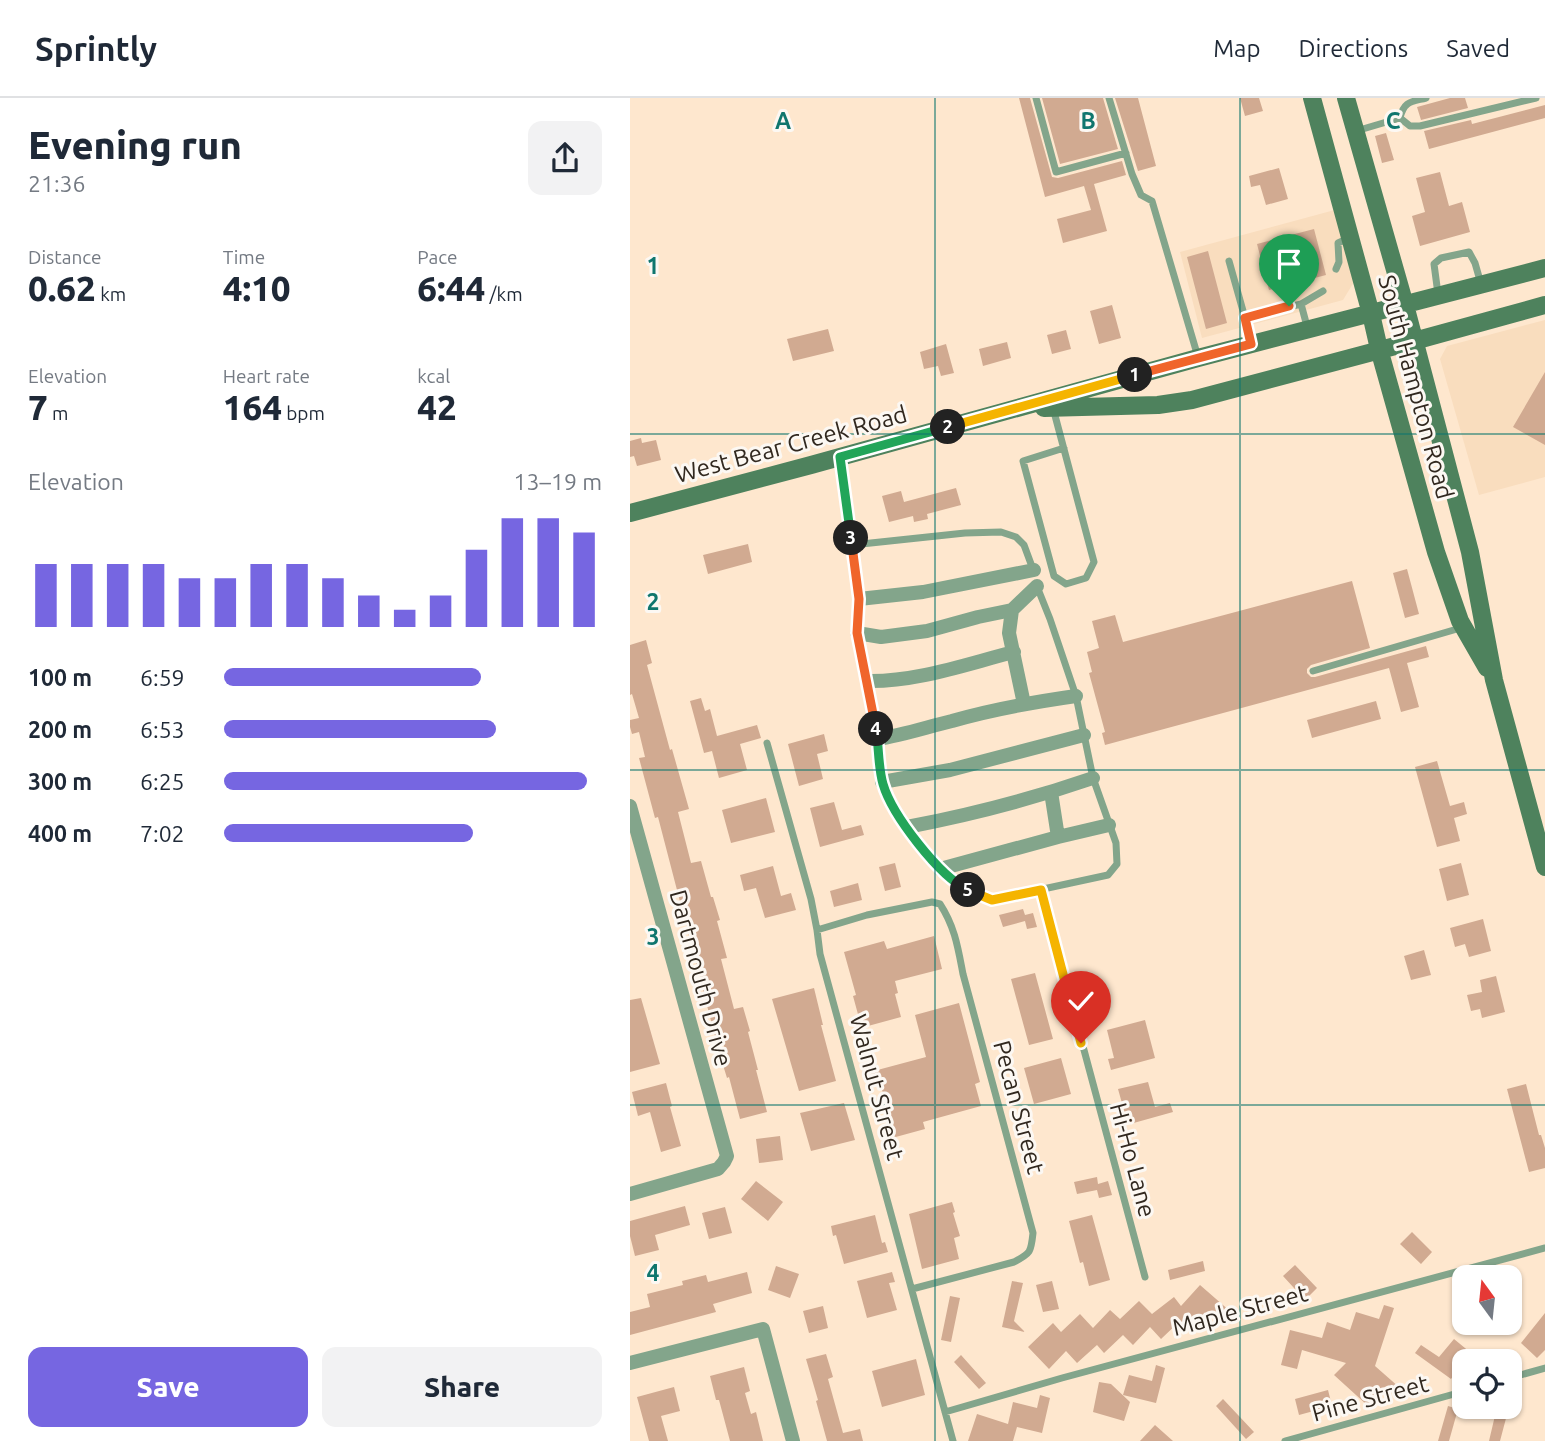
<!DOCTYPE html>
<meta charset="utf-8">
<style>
:root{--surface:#fff;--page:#f2f2f3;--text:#1f2937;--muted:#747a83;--line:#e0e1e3;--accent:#7666e1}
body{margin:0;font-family:Ubuntu,sans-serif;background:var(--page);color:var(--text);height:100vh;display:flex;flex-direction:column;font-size:26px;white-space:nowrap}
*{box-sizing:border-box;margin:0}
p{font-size:23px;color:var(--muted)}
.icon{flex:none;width:38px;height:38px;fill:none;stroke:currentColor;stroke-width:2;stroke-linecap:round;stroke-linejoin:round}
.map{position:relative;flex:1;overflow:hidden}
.sheet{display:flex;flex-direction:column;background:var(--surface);width:630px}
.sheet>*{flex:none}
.needle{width:46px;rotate:345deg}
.buttons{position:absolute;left:822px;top:1167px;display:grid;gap:14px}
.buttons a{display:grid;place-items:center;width:70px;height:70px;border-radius:14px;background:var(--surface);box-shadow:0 2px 5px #0004;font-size:35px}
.pin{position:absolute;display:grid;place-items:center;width:60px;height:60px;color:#fff;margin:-72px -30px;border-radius:50% 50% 50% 0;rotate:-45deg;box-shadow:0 0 7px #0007}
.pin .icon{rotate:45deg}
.km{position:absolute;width:35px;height:35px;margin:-18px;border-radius:50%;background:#222;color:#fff;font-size:19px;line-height:35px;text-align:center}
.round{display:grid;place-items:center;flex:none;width:74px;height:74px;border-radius:14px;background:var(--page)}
.summary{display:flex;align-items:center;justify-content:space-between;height:119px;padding:0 28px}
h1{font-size:38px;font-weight:800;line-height:52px}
.figures{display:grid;grid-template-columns:repeat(3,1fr);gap:10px;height:119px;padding:7px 28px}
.figures div{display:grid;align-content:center}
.figures b{font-size:35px;font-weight:800}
.figures small{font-size:19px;font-weight:400}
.figures p{font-size:19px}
.chart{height:196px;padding:14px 28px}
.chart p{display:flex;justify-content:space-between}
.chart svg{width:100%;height:126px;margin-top:7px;stroke:var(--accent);stroke-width:6}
.primary-button{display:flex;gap:14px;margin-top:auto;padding:14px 28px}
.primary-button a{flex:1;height:80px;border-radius:14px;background:var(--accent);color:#fff;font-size:28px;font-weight:800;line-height:80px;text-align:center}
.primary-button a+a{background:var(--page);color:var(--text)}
ul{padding:0 28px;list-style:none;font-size:23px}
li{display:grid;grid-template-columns:112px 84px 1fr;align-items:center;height:52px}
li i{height:18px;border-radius:9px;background:var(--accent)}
header{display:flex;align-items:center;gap:42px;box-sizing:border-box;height:98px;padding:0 35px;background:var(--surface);border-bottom:2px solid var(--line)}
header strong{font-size:33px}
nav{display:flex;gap:38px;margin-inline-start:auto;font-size:24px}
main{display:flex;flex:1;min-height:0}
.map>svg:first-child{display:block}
.built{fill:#f9ddbe}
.building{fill:#d1aa91}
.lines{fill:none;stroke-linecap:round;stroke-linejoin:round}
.lane{stroke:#83a58b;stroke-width:7}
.street{stroke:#83a58b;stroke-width:14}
.secondary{stroke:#4e825d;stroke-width:18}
.split-1-casing{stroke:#fff;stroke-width:14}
.split-2-casing{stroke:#fff;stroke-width:14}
.split-3-casing{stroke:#fff;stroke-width:14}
.split-4-casing{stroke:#fff;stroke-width:14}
.split-5-casing{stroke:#fff;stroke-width:14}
.split-6-casing{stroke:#fff;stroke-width:14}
.split-1{stroke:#f0652b;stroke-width:9}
.split-2{stroke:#f5b400;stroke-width:9}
.split-3{stroke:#22a559;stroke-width:9}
.split-4{stroke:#f0652b;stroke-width:9}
.split-5{stroke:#22a559;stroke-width:9}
.split-6{stroke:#f5b400;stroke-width:9}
.grid{fill:none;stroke:#0f766e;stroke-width:2;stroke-opacity:0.55}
.labels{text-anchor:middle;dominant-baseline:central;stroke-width:6;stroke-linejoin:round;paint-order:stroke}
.street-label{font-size:24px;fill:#31281f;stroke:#fcf8f3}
.grid-label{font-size:23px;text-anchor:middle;font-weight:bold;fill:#0f766e;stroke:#fcf8f3;stroke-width:6;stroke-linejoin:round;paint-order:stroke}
</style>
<header>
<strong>Sprintly</strong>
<nav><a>Map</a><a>Directions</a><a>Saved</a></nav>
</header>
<main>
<section class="sheet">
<div class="summary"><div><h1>Evening run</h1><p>21:36</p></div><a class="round"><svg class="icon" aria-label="share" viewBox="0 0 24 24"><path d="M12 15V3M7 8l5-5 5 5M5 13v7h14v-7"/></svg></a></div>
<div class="figures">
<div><p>Distance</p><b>0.62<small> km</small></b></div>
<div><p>Time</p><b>4:10</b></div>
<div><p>Pace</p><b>6:44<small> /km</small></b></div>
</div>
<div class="figures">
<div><p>Elevation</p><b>7<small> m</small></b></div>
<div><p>Heart rate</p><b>164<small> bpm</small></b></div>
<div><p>kcal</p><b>42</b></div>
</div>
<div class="chart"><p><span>Elevation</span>13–19 m</p>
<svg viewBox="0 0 160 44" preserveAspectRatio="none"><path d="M5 44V22M15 44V22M25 44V22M35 44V22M45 44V27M55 44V27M65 44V22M75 44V22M85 44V27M95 44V33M105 44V38M115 44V33M125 44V17M135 44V6M145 44V6M155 44V11"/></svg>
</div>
<ul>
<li><b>100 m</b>6:59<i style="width:68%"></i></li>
<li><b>200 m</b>6:53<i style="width:72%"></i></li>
<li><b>300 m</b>6:25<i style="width:96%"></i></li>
<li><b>400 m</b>7:02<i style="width:66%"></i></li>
</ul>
<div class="primary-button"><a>Save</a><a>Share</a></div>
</section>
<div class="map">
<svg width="915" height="1343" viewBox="0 0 915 1343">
<rect width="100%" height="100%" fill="#fee7ce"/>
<path class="built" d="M712,110L730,174L713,202L572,240L550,154Z
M915,222V379L849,397L810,261L817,248Z"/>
<path class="building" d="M389,0H400L422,79L428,80L492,63L496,77L464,86L477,133L433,145L427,121L461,112L454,88L415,99Z
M412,0H473L488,51L430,66Z
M485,0H508L526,68L508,73Z
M610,0H629L633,13L615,18Z
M820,0H835L838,10L791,22L787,9Z
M915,7V20L799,51L794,33L841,22L842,26Z
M756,35L764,62L752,65L745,38Z
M649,70L658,101L636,107L630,87L621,89L619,78Z
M810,74L819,108L832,104L840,134L790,148L782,118L795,114L786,80Z
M684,131L696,177L639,192L627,146Z
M578,153L597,225L576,231L557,159Z
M482,207L491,240L469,246L460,213Z
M198,231L204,253L163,263L157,241Z
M436,232L441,251L422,256L417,237Z
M377,244L381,260L353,268L349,251Z
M316,246L324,275L311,278L308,268L294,271L290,254Z
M915,274V347L883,329Z
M11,340L12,345L26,342L31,362L7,368L4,358L0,359V343Z
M326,390L331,407L297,416L298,421L284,424L283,418L259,424L252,398L271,393L274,404Z
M118,446L122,464L78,476L73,457Z
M777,471L789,516L775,520L763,475Z
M722,483L740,550L681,567L677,571V575L681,579H685L796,548L799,559L777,565L789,609L771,614L759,570L475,647L472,635L475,634L459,575L462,574L457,554L469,550L462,523L485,517L493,544Z
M16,542L22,565L17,567L40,652L42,651L59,711L48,714L61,765L71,763L81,799H83L90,822L87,823L97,860L91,861L104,911L113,909L120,933L118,934L128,972H126L137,1014L110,1021L99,979L97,980L93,967L98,965L92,941L86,942L28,719L25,720L9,660L15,659L9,634L2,636L0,629V622L9,620L2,596L0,597V547Z
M71,600L75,613L80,611L87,638L127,627L131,640L110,646L117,672L89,680L82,653L74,655L60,603Z
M746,603L751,621L682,640L677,622Z
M194,636L198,653L187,656L193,681L169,688L158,646Z
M807,663L820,708L834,704L837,716L824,720L830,743L807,749L785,669Z
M136,700L145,734L101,745L92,712Z
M204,704L212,732L231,727L234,737L190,749L180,710Z
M265,765L271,789L255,793L249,769Z
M831,765L839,797L817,803L809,771Z
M143,768L151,798L161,795L166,812L135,820L126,790L114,793L110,777Z
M228,785L232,802L204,809L200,793Z
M393,811L395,817L403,815L407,829L397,831L395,823L373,829L369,817Z
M853,821L861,853L839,859L835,846L825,849L820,830Z
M304,838L312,871L265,883L268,895L265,896L271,919L227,931L225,921L229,920L223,898L226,897L214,854L254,843L257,851Z
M794,852L801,877L781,882L774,858Z
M405,875L423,941L399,947L381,881Z
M866,878L875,914L852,920L850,911L841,913L837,897L852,894L850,882Z
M184,890L193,927H191L206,983L169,993L142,901Z
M11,900L30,966L0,974V902Z
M329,905L350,984L345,986L351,1008L293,1024L295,1031L262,1040L260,1030H262L250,984L243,986L240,974L296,959L285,917Z
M515,922L525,960L481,972L478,961L484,960L477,932Z
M431,960L441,996L404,1006L394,970Z
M518,984L525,1009L540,1005L543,1014L500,1026L497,1016H495L488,991Z
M36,985L42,1008L40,1009L51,1048L31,1054L20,1014L8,1018L2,994Z
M896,986L909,1037H911L915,1050V1070L899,1074L877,991Z
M214,1005L225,1042L181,1053L170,1015Z
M150,1038L153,1062L129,1065L126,1041Z
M467,1079L468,1086L478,1083L482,1097L469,1100L467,1092L447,1096L444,1084Z
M126,1083L153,1104L138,1123L111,1101Z
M322,1104L325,1114L323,1115L330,1138L324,1140L329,1161L292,1171L279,1116Z
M55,1108L60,1127L25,1137L29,1152L5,1158L0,1138V1123Z
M95,1109L102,1135L79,1141L72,1115Z
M245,1117L252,1145L255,1144L258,1154L214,1166L206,1137L203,1138L201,1128Z
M462,1117L480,1182L459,1188L453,1164L450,1165L439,1123Z
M782,1134L802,1154L791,1166L770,1146Z
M573,1163L575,1173L540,1182L538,1172Z
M665,1167L687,1190L675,1202L653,1178Z
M146,1168L169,1176L160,1200L138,1192Z
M117,1174L122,1195L83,1206L86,1214L0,1237V1214L20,1209L17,1196L53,1187L52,1183L76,1177L78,1184Z
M262,1174L265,1184L259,1185L267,1212L237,1220L227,1183Z
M382,1183L393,1185L384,1223L395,1234L372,1229Z
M422,1183L429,1211L413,1214L406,1187Z
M570,1187L601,1214L590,1226L578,1215L556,1232L550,1223L531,1241L520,1229L503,1247L493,1237L474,1255L467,1247L447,1265L436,1253L419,1271L398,1249L423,1225L431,1234L450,1216L463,1230L480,1212L490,1221L509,1203L522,1216L544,1199L551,1208Z
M320,1198L330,1200L321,1244L311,1242Z
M754,1207L764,1210L745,1268L770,1290L764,1297L754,1289L737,1307L704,1277L716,1265L672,1252L667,1271L651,1267L660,1232L692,1240L697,1224L720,1232L726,1214L749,1221Z
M193,1208L198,1230L179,1235L173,1213Z
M915,1215V1252L907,1260L891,1245Z
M824,1241L852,1264H834L821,1281L785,1255L791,1247L809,1259Z
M196,1256L203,1279L198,1281L213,1335L230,1331L233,1343H197L186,1303L188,1302L176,1261Z
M331,1257L356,1285L349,1291L324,1264Z
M286,1261L295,1297L252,1309L242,1273Z
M526,1267L535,1270L526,1305L493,1297L499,1277L522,1283Z
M114,1269L120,1293L115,1295L121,1316L126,1314L133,1343H100L89,1302H86L80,1278Z
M469,1284L481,1286L500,1304L494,1323L463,1314Z
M44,1289L50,1313L31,1318L38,1343H19L7,1299Z
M698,1292L702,1308L669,1317L665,1301Z
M410,1297L420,1300L412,1335L387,1329L383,1343H338L347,1316L378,1326L383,1304L407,1310Z
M593,1301L624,1334L616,1341L586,1308Z
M818,1308L828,1311L819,1343H808Z
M867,1309H879L870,1343H859Z
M525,1327L543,1343H510Z"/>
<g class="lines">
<path class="lane" d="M406,0L426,74L496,55
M479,0L502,76L511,97L522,103L568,259
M770,20L780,28H790L906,0
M770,20C774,3 781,4 796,0
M726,33L770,20
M599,163L615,220
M706,171L709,164L708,145L719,140
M808,196L804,166L811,160L839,154L845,165L851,186
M678,232L671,206L693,193
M621,244L615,220L671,206
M423,310L464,464L456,480L436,486L424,478L393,363L434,350
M210,360L229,501L227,535L248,641L252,684L260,705L264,712L293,751L327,787L362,802L478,777L487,766L486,745L463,680L446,598L420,521L406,486
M222,447L335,435L371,434L386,439L394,447L404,474
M683,573L834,529
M137,645L181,801L187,832L190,856L323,1343
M411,792L515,1179
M187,832L237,817L302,804L310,806C325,829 328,850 333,876L403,1135C401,1154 401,1155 384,1164L282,1191
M880,1280L915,1270
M315,1314L432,1280L915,1150
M655,1343L835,1293"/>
<path class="street" d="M229,501L293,494L404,472
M382,512L379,535L394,606
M227,535L251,539L297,533L348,519L382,512L407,488
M237,583C287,584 336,566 384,554
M248,641C273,637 297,629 322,623C363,611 404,604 446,598
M252,684L320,672L454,637
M421,694L428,739
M0,708L97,1058L94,1064L88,1071L0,1096
M277,729C340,717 402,701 463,680
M310,771L428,739L479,727
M0,1265L133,1231L163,1343"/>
<path class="secondary" d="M682,0L741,216L749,251L806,454L830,523L857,570
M716,0L775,207L840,454L864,582L915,769
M414,310L528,307L562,302L784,243L915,207
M0,415L181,367L568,260L915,170"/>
</g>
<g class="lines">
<defs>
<path id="split-1" d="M505,277L621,246L615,220L659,208"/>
<path id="split-2" d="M318,329L505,277"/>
<path id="split-3" d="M221,440L210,359L318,329"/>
<path id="split-4" d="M221,440L229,501L227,535L246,631"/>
<path id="split-5" d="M246,631C249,649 248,669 253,686C262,717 309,778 338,792"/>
<path id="split-6" d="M338,792L362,802L411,792L451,945"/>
</defs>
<use href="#split-1" class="split-1-casing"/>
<use href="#split-2" class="split-2-casing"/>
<use href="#split-3" class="split-3-casing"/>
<use href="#split-4" class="split-4-casing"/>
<use href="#split-5" class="split-5-casing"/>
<use href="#split-6" class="split-6-casing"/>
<use href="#split-1" class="split-1"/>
<use href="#split-2" class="split-2"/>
<use href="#split-3" class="split-3"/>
<use href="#split-4" class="split-4"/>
<use href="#split-5" class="split-5"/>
<use href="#split-6" class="split-6"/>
</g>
<path class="grid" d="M305,0V1343M610,0V1343M0,336H915M0,672H915M0,1007H915"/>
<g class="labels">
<g class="street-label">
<text transform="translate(786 289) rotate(75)">South Hampton Road</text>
<text transform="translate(161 346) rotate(-15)">West Bear Creek Road</text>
<text transform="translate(71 880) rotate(75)">Dartmouth Drive</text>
<text transform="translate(247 989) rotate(75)">Walnut Street</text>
<text transform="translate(389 1009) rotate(75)">Pecan Street</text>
<text transform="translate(503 1062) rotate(75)">Hi-Ho Lane</text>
<text transform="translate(610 1212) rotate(-15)">Maple Street</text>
<text transform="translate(740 1300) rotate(-15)">Pine Street</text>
</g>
</g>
<g class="grid-label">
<text x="153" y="31">A</text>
<text x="458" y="31">B</text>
<text x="763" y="31">C</text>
<text x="23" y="176">1</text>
<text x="23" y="512">2</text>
<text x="23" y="847">3</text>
<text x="23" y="1183">4</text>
</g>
</svg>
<div class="buttons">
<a><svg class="needle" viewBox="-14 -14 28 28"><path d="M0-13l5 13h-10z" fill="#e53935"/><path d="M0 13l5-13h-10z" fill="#747a83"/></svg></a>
<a><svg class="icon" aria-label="locate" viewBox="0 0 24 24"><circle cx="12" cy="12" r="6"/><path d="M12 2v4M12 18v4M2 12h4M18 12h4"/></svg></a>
</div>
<div class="pin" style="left:659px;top:208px;background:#1e9e55"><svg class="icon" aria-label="arrive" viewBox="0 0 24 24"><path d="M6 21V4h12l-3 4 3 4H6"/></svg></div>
<div class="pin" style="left:451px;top:945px;background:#d93025"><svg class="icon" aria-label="check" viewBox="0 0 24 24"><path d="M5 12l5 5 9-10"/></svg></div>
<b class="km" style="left:505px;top:277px">1</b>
<b class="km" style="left:318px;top:329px">2</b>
<b class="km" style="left:221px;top:440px">3</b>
<b class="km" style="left:246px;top:631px">4</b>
<b class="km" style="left:338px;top:792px">5</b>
</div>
</main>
